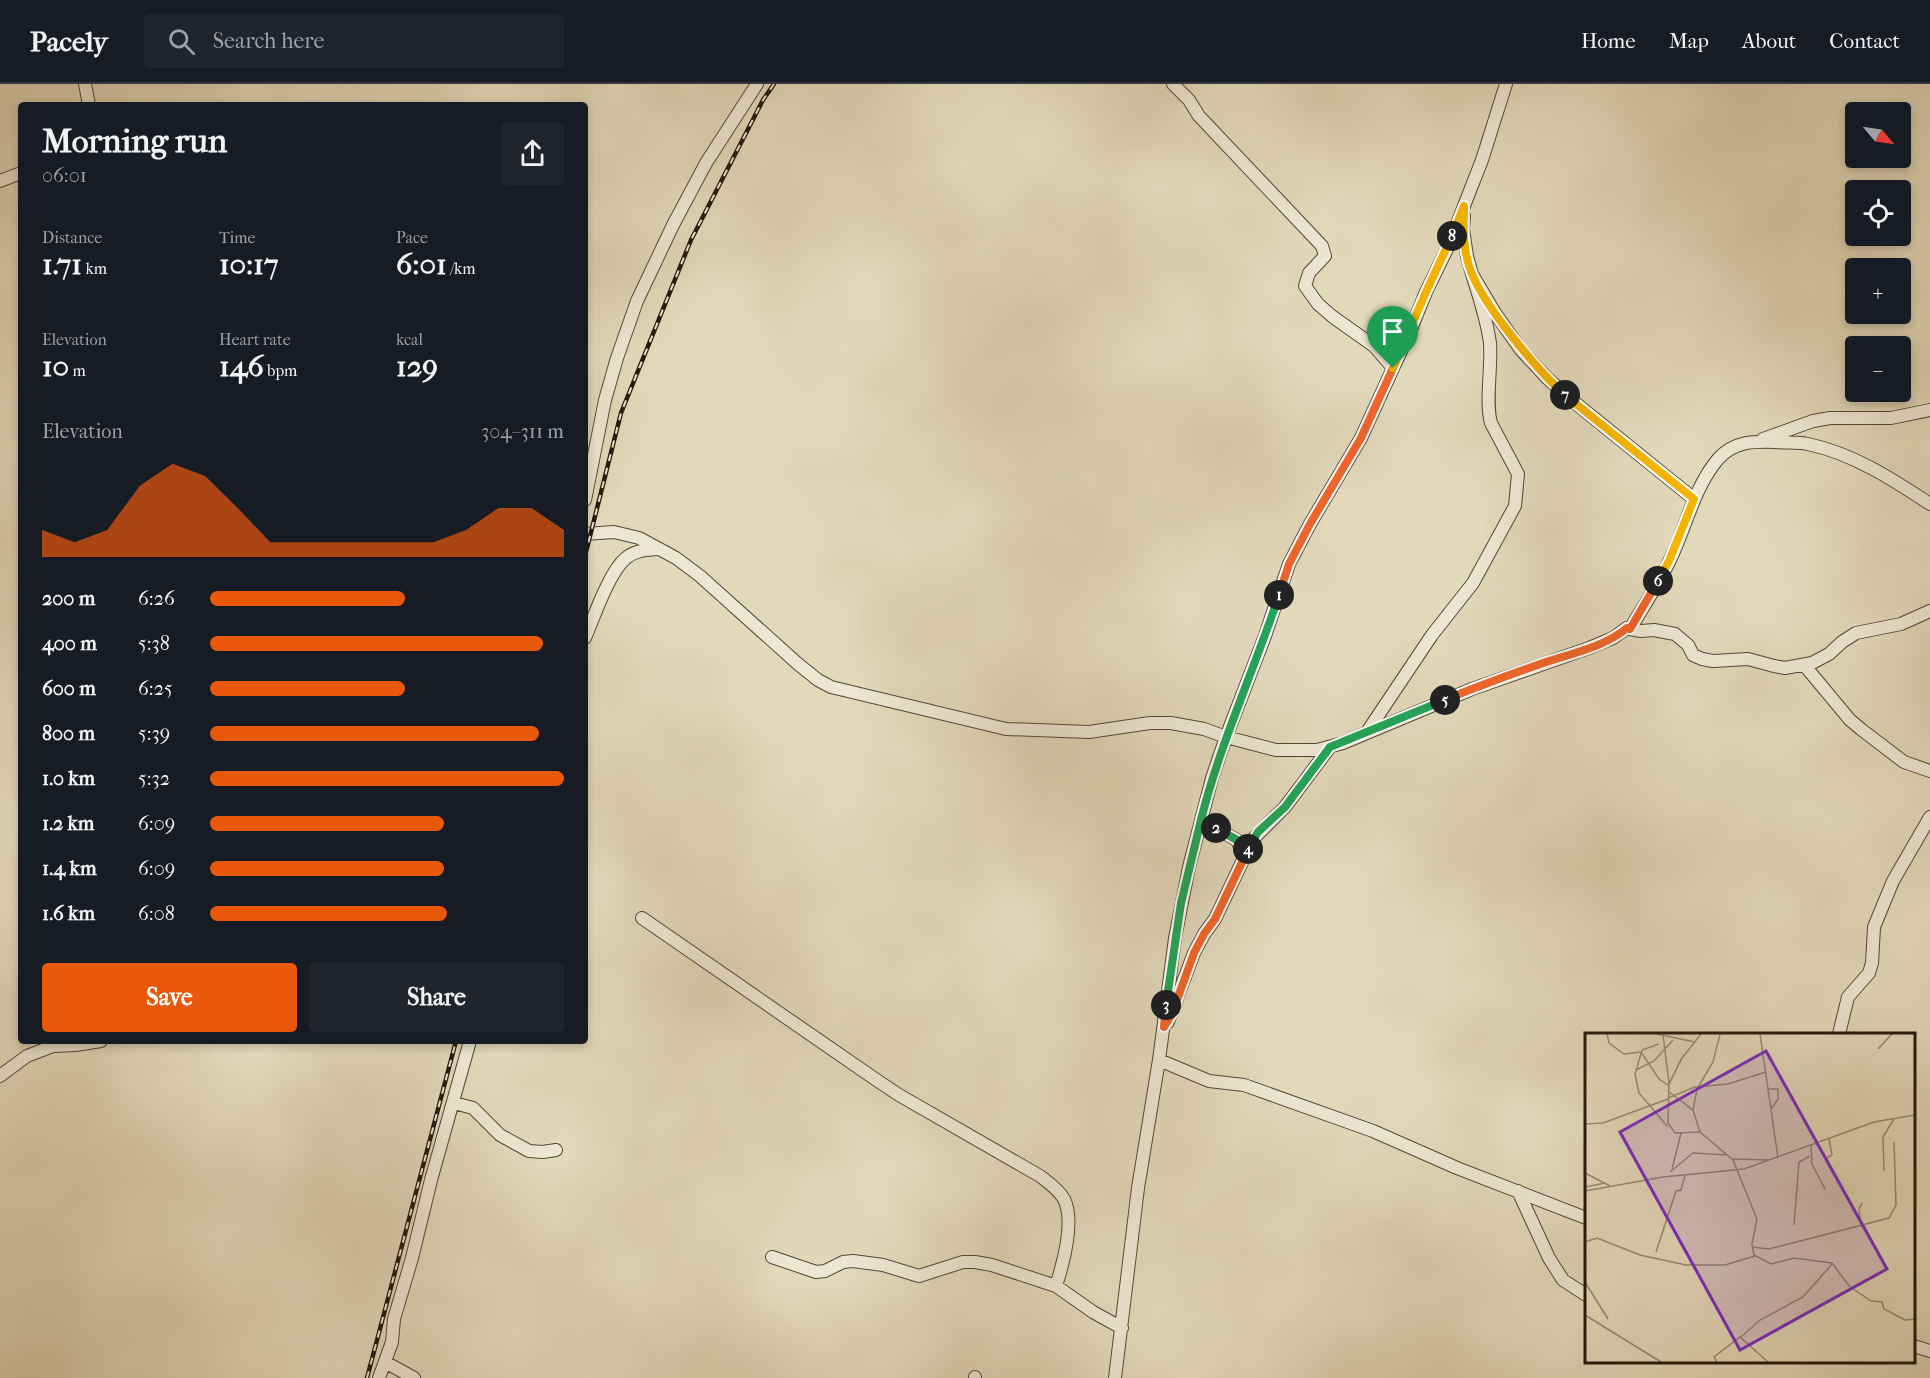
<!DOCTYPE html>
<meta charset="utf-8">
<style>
:root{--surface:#171b24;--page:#20242c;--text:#f1f3f6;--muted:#9ea1a6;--line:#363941;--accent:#ea580c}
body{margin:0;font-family:"IM FELL French Canon",serif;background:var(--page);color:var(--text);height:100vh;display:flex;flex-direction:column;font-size:22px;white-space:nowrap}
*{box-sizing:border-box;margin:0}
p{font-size:20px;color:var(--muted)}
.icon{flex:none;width:33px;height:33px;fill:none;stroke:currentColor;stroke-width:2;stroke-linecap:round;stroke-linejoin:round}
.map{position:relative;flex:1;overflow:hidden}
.side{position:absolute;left:18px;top:18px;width:570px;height:942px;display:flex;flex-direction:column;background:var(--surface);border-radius:6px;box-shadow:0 3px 9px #0003}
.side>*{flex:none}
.needle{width:39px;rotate:119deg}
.tools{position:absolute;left:1845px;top:18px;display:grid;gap:12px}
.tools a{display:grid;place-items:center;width:66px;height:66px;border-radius:6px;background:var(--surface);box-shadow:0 3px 9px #0003;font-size:30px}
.pin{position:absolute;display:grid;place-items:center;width:51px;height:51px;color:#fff;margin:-62px -26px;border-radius:50% 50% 50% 0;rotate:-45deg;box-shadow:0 0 6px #0007}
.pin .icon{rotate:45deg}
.km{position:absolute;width:30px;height:30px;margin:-15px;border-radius:50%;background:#222;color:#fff;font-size:16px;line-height:30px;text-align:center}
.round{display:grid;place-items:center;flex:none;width:63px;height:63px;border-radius:6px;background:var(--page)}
.overview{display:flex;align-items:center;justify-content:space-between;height:102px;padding:0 24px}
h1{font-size:33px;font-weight:800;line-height:45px}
.metrics{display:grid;grid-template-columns:repeat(3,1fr);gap:9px;height:102px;padding:6px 24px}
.metrics div{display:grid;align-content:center}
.metrics b{font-size:30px;font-weight:800}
.metrics small{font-size:16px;font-weight:400}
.metrics p{font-size:16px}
.chart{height:168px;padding:12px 24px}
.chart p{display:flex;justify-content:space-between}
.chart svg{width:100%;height:108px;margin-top:6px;fill:var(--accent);opacity:.7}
.action{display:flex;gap:12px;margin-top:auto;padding:12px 24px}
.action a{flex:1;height:69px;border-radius:6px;background:var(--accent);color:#fff;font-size:24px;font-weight:800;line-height:69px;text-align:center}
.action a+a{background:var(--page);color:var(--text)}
ul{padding:0 24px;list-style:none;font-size:20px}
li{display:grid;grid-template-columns:96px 72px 1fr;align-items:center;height:45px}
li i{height:15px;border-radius:8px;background:var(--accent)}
header{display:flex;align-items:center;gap:36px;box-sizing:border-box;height:84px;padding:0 30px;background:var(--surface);border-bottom:2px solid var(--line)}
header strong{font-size:28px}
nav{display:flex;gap:33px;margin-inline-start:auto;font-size:21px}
.search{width:420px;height:54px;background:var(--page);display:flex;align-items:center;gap:15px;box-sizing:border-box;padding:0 21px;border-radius:6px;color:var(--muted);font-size:22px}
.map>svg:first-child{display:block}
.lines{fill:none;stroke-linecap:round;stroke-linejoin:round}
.minor-casing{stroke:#544837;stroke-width:14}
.minor{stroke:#ece6d2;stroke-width:12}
.rail-casing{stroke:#25180b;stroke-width:4.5}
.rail{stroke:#ece6d2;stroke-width:2;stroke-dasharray:7;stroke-linecap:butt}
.split-1-casing{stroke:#fff;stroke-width:12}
.split-2-casing{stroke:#fff;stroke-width:12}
.split-3-casing{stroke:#fff;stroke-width:12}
.split-4-casing{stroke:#fff;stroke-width:12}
.split-5-casing{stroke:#fff;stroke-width:12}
.split-6-casing{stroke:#fff;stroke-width:12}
.split-7-casing{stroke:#fff;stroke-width:12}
.split-8-casing{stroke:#fff;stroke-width:12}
.split-9-casing{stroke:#fff;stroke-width:12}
.split-1{stroke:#f0652b;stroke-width:8}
.split-2{stroke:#22a559;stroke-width:8}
.split-3{stroke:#f0652b;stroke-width:8}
.split-4{stroke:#22a559;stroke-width:8}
.split-5{stroke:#22a559;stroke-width:8}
.split-6{stroke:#f0652b;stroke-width:8}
.split-7{stroke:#f5b400;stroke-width:8}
.split-8{stroke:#f5b400;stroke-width:8}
.split-9{stroke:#f5b400;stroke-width:8}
.inset-road{fill:none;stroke:#968b74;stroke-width:1.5}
.view{fill:#7b2cbf;fill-opacity:0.15;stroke:#7b2cbf;stroke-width:3}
.inset-edge{fill:none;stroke:#25180b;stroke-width:3}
</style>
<header>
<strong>Pacely</strong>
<div class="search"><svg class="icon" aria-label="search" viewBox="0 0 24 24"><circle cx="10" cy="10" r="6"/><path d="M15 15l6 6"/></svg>Search here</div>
<nav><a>Home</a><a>Map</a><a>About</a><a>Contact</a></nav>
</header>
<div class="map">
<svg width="1930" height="1294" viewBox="0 0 1930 1294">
<rect width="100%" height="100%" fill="#e2d8ba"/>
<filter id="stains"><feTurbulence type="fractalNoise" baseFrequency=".00333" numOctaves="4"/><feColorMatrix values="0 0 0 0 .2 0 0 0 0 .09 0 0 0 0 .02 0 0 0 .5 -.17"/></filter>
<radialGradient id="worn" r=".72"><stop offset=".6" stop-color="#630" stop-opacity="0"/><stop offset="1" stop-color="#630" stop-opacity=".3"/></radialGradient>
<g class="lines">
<defs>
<path id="minor" d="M85,0L89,21
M1173,0L1189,16L1199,32L1322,162L1325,172L1309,189L1305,202L1318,220L1333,233L1374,262L1393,284
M0,97L21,89
M1464,132L1463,145L1467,172L1472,190L1495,229L1521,266L1547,294L1574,318L1694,415
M1763,355L1813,337L1830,334H1891L1930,326
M585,416L605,316L617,274L637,217L673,141L706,79L757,0
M585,450L614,448L639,454L676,474L700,492L798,580L818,596L831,603L1006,645L1089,648L1150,639H1171L1204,645L1226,653L1276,666H1317L1343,659L1472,605L1589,564L1613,554L1627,544L1630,545C1643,523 1658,501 1669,478C1686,444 1693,405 1718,375C1734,357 1754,357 1776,358C1787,359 1798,358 1808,360C1854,370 1892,395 1930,420
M1630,545L1641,547L1654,546L1675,550L1688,561L1693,571L1702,575L1713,577L1748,575L1774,582L1785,584L1812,579L1829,570L1842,558L1856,549L1901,540L1930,527
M585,554C594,533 609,488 626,474C635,466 647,466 658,465
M1805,582L1850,636L1862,646L1904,678L1930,687
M1367,648L1432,551L1473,499L1515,422L1518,390L1491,339C1485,317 1492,284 1490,259C1487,236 1479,212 1472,190
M1201,736L1237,756L1244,772
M642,834L875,995L899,1011L1040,1092C1049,1099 1058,1105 1064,1115C1075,1137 1063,1180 1056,1202
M1168,938L1194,869L1204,850L1215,835L1253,755L1285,723L1330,663
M1839,950L1848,913L1869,889L1872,879L1874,843L1893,797L1930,733
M1159,976L1209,997L1244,1001L1373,1047L1457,1084L1586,1134
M0,992L27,972L53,962L75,961L101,957
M454,1019L473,1024L500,1051L529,1067L543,1068L556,1066
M1518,1107L1549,1174L1563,1196L1586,1211
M772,1173L816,1188L825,1187L843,1178L853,1177L883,1181L919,1192L963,1178H975L992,1181L1056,1202L1093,1228L1122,1244
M1914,1262L1930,1267
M385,1278L414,1294
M379,1294L392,1258L394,1235L412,1174L431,1096L470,957
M975,1294V1293
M1115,1294L1138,1104L1159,976L1175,854L1189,783L1212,694L1226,653L1265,552L1289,480L1310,440L1361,354L1411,245L1426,208L1450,159L1464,122L1482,76L1506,0"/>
</defs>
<use href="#minor" class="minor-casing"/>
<use href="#minor" class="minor"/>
<defs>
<path id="rail" d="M585,472L621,329L691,156L763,16L774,0
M367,1294L456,957"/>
</defs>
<use href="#rail" class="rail-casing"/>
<use href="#rail" class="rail"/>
</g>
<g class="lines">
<defs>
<path id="split-1" d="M1279,511L1289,480L1310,440L1361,354L1393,284"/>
<path id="split-2" d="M1216,744L1201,736C1220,659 1254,587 1279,511"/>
<path id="split-3" d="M1166,921L1164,943L1172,930L1194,869L1204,850L1215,835L1245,772L1237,756L1216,744"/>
<path id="split-4" d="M1166,921L1181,819L1201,736L1237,756L1245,772L1248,765"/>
<path id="split-5" d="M1248,765L1258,748L1285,723L1330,663L1445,616"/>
<path id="split-6" d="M1445,616C1478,602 1512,590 1546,578C1573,569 1604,563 1627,544L1630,545L1658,497"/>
<path id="split-7" d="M1565,311L1694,415L1669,477L1658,497"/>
<path id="split-8" d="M1452,152L1464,122C1463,145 1463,169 1472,190C1480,209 1492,226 1504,242C1523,267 1542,290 1565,311"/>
<path id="split-9" d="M1393,284L1426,208L1452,152"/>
</defs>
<use href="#split-1" class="split-1-casing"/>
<use href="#split-2" class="split-2-casing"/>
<use href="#split-3" class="split-3-casing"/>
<use href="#split-4" class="split-4-casing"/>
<use href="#split-5" class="split-5-casing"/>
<use href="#split-6" class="split-6-casing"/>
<use href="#split-7" class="split-7-casing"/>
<use href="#split-8" class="split-8-casing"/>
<use href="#split-9" class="split-9-casing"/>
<use href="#split-1" class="split-1"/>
<use href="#split-2" class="split-2"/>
<use href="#split-3" class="split-3"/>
<use href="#split-4" class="split-4"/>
<use href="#split-5" class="split-5"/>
<use href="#split-6" class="split-6"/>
<use href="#split-7" class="split-7"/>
<use href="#split-8" class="split-8"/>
<use href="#split-9" class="split-9"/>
</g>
<g transform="translate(1585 949)">
<rect width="330" height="330" fill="#e2d8ba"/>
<path class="inset-road" d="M22,1L24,10L39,21L56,19M72,1L110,9M116,1L97,25L84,51L83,90L90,100L115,99L148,127L172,186L167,211L169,222L186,231L209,225L247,230L264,253L286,268L297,269L299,276L320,287L330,286M175,1L193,125M78,2L84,50M74,11L57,17L50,41L54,60L83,94M293,16L307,1M56,19L74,46L83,52M51,37L69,28L88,7M183,56H193V66L186,76M83,58L108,77L115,99M83,65L110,54L143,51L181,39M108,77L112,56L128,29L135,1M0,91L18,90L83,66M226,112L227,131L240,156M148,126L183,127M240,126L247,122L244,105M87,136L96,100M299,138L298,104L309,86M85,139L108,120L142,122M0,140L25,153M0,154L20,150M0,158L78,144L159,136L289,89L330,82M209,192L214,129L225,123M276,194L274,176L277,170M0,209L12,205L55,222L101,232H140L170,223M167,214L184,216L304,185L311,172L309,109M71,219L91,158L96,157L100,142M0,249L23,286M0,282L76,329M156,304L175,287L218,264L248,230M132,329L129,324L155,304L183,329"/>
<path class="view" d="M181,18L302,236L155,317L35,99Z"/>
<rect width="330" height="330" class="inset-edge"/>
</g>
<rect width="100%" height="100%" filter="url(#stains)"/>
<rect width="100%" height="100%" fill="url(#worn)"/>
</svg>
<div class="tools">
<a><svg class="needle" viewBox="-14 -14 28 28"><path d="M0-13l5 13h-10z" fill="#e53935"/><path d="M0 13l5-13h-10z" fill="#9ea1a6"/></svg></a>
<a><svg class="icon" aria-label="locate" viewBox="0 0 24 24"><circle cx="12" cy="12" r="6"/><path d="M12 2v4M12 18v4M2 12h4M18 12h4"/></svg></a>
<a>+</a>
<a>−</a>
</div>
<div class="pin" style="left:1393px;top:284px;background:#1e9e55"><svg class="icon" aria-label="arrive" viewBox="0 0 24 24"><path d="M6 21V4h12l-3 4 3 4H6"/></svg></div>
<b class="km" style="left:1279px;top:511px">1</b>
<b class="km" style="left:1216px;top:744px">2</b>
<b class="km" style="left:1166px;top:921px">3</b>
<b class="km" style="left:1248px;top:765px">4</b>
<b class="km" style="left:1445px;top:616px">5</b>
<b class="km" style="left:1658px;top:497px">6</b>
<b class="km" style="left:1565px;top:311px">7</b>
<b class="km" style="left:1452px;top:152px">8</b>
<section class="side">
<div class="overview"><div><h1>Morning run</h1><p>06:01</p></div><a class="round"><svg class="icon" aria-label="share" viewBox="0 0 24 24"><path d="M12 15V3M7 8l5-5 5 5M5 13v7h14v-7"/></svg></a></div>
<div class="metrics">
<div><p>Distance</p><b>1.71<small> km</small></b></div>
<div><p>Time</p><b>10:17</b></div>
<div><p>Pace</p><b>6:01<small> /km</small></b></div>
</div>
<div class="metrics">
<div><p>Elevation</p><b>10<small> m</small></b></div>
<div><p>Heart rate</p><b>146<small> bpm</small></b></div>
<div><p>kcal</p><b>129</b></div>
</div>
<div class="chart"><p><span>Elevation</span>304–311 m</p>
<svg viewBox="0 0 160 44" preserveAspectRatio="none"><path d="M0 44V33L10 38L20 33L30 15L40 6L50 11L60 24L70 38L80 38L90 38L100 38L110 38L120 38L130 33L140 24L150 24L160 33V44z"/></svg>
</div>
<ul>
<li><b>200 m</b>6:26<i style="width:55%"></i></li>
<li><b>400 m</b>5:38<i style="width:94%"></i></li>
<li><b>600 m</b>6:25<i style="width:55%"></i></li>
<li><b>800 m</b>5:39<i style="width:93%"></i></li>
<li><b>1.0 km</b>5:32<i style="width:100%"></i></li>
<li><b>1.2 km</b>6:09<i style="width:66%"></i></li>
<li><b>1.4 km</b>6:09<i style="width:66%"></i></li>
<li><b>1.6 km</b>6:08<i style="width:67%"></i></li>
</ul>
<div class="action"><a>Save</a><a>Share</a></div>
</section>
</div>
